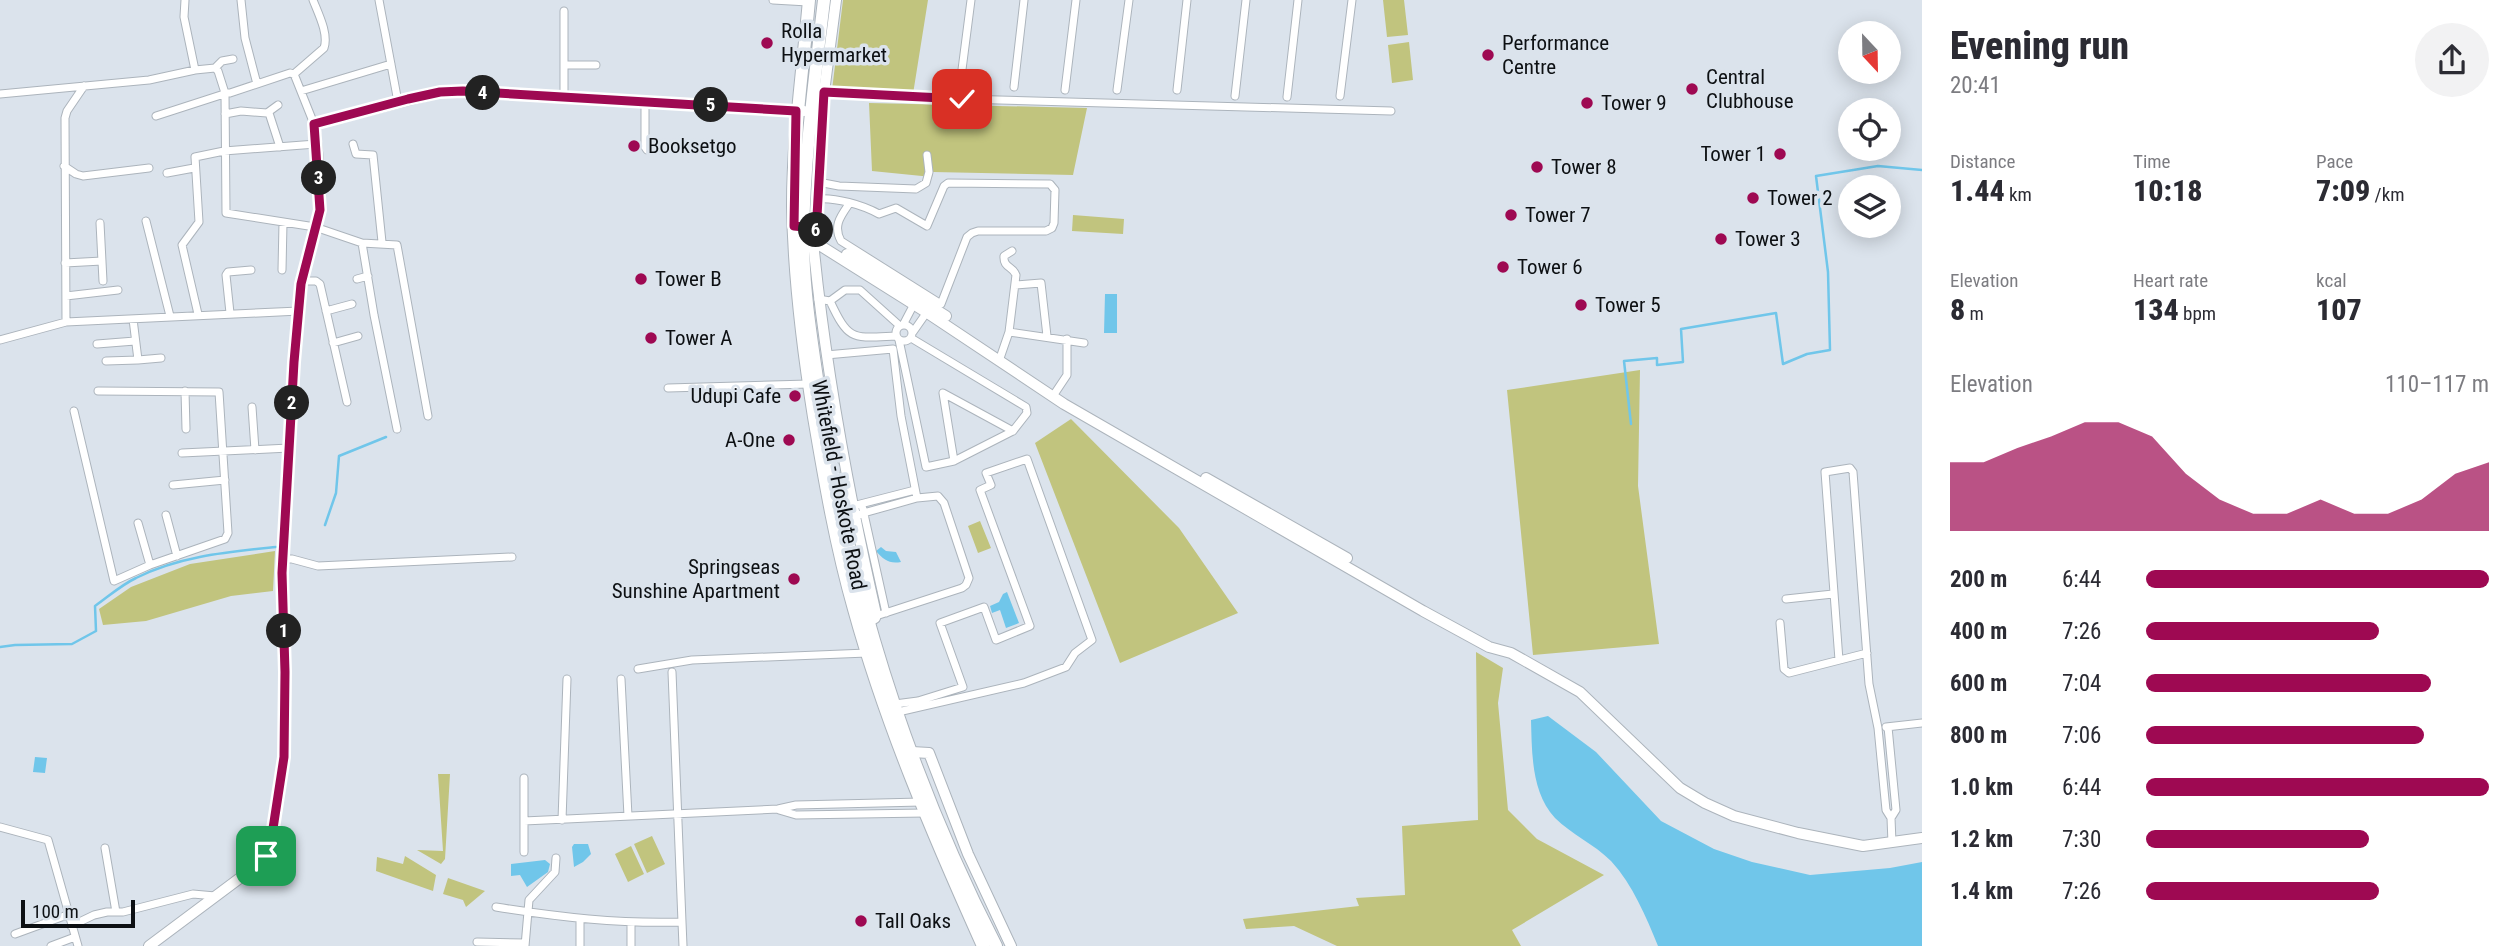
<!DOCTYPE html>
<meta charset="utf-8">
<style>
:root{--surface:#fff;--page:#f2f2f3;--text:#2b2b33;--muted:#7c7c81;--accent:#9e0952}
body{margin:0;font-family:"Roboto Condensed",sans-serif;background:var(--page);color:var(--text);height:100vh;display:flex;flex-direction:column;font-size:26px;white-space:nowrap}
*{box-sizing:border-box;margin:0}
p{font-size:23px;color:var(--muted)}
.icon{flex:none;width:38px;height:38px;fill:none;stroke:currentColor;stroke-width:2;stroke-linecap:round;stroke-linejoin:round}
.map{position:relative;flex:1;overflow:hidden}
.sheet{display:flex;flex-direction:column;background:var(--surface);width:595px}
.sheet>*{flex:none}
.needle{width:46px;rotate:158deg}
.fabs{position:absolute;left:1838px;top:21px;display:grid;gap:14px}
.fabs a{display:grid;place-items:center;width:63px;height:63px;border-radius:50%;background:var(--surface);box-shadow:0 4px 18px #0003;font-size:35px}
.scale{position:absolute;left:21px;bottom:18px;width:114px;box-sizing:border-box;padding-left:7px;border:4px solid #0d1013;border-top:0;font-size:19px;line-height:24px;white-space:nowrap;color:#0d1013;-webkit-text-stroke:5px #dbe3ec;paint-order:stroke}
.pin{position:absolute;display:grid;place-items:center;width:60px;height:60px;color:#fff;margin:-30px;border-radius:14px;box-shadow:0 4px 10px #0006}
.km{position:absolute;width:35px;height:35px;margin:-18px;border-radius:50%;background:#222;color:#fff;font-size:19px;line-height:35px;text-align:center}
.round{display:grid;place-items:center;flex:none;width:74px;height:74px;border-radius:37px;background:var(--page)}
.head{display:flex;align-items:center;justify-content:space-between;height:119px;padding:0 28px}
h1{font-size:38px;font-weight:800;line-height:52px}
.stats{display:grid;grid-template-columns:repeat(3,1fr);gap:10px;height:119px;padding:7px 28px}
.stats div{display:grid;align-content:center}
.stats b{font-size:30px;font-weight:800}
.stats small{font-size:19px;font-weight:400}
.stats p{font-size:19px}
.chart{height:196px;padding:14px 28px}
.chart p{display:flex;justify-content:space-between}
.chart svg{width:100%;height:126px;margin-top:7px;fill:var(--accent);opacity:.7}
ul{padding:0 28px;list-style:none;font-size:23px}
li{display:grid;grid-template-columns:112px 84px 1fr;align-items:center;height:52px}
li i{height:18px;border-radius:9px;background:var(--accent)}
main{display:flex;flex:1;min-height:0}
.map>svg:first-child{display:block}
.green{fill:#c1c47e}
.water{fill:#70c6ea}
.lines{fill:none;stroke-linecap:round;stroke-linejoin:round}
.stream{stroke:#70c6ea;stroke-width:2.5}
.street-casing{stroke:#acb4bc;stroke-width:9}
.secondary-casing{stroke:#acb4bc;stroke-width:12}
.primary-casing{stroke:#acb4bc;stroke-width:14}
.street{stroke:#fff;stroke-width:7}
.secondary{stroke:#fff;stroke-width:10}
.primary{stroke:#fff;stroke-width:12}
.route-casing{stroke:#fff;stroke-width:14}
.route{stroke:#9e0952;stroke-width:9}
.poi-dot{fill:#9e0952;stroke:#dbe3ec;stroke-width:2.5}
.labels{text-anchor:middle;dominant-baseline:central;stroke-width:7;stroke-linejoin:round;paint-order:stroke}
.poi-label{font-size:21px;fill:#0d1013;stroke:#dbe3ec;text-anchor:start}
.street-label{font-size:21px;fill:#0d1013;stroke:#dbe3ec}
</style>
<main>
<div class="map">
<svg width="1922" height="946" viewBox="0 0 1922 946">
<rect width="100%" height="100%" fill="#dbe3ec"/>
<path class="green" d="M843,0H928L913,94L832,90Z
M1383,0H1404L1408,35L1387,37Z
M1409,42L1413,80L1392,83L1388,45Z
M869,103L1087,108L1073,175L933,172L932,177L872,171Z
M1073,215L1124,219L1123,234L1072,231Z
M1640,370L1638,486L1659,644L1533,655L1507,390Z
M1071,419L1179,528L1238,613L1120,663L1035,443Z
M980,521L991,548L978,553L968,526Z
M275,551L273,591L231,596L146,621L103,625L99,609L131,587L190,564Z
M1476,652L1503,668L1498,703L1508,810L1537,839L1604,875L1512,930L1521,946H1337L1294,926L1246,929L1243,919L1359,906L1356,898L1405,895L1402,826L1478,820Z
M438,774H450L445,859L441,864L417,850L443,851Z
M652,836L665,864L647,873L634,844Z
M631,846L644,874L628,882L615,854Z
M405,856L436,875L433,891L376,871L377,857L403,864Z
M448,878L485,891L466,907L463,900L443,894Z"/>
<path class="water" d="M1105,294H1117V333H1104Z
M881,547L886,551L896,552L901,562C889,564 884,560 876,551Z
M1007,592L1019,623L1006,628L1000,610L992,613L990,606L999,602L1003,594Z
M1548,716L1596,752L1661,821L1714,849L1752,862L1810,875L1890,868L1922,862V946H1658C1646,917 1633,885 1611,861C1594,844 1571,834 1555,818C1531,792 1532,752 1531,720Z
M35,757L47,758L45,773L33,772Z
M574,844H588L591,854L583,862L574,867L572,847Z
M545,860L550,864L548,872L527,887L520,875L511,876V864Z"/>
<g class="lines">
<path class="stream" d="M1631,424L1624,361L1657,358V365L1683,362L1681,329L1776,313L1783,364L1807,354L1830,350L1828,272L1816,176L1878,166L1922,170
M325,525L336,493L339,456L386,437
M0,647L15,645L72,644L96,631L95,606C108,597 121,585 136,578C180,556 228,552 276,547"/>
<defs>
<path id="street" d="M185,0L184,17L195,70
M241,0L245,38L257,84
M379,0L398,102
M773,0L808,2
M564,11V65H596
M564,65V98
M215,68L222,61L233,59
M294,74L314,124
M960,85L971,0
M1014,87L1024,0
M1065,90L1076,0
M1117,90L1129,0
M1177,90L1187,0
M301,91L391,64
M824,92L962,99L1391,111
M225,93L226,213L315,227L362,243L397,245L428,416
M0,94L149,80L195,70L215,68L218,71L225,93H230L290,73L294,74L324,48C329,34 318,13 313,0
M1235,96L1246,0
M1340,96L1352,0
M1287,97L1298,0
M645,102V147L647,150H667
M269,113L280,147
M225,114L241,111L267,113L278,105
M156,116L224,94
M353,144L356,154L373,155L382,242
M64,166L76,174L83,176L149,168
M167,173L194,168
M818,182L839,186L916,189L926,183L929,172L927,155
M817,199C835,197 863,205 879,214L896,208L927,226L944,186L948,183L1050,184L1055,190L1054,223L1052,228L1046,231H978L972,233L967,237L941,304L841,241C833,226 840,217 849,204
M146,221L170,316
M100,223L103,281
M362,243L374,315L397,429
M65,263L102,261
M282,270L283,223
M357,279L368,276
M302,281H316L320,284L347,402
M1015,285L1041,283L1047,336
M66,296L118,290
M818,299L830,301C849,342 853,338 896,336
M830,301L845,290H860L900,326
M326,311L352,304
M230,313L226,275L228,272L251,270
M198,314L182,245L199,222L195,157L224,151L316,144
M66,322L65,118L67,111L84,86
M896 333a8 8 0 1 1 16 0a8 8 0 1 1-16 0Z
M903,325L914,304
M913,332L927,312
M1009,332L1084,343
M0,340L66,322L299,311
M899,340L926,467L954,461L1013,431L1027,413L1026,407L911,338
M333,343L358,336
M97,344L135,341
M826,355L893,349L901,416L917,498
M138,360L161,358
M106,361L138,360L133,319
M999,361L1009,332L1016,275C1013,266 1003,268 1004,256L1012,251
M668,388L809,384
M185,391L186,429
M1053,396L1067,375V339
M252,407L255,450
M74,411L114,581L150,565L225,539L228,533L219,392L98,391
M182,453L289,448
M954,461L943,393L1013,431
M173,485L225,480
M862,505L886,613
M841,509L915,490
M166,515L177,556
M853,516L917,498L938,496L944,503L969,578L966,585L962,588L876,616
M138,523L150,565
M283,559H292L318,566L512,557
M1786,599L1833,594
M1780,623L1784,669L1789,673L1867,653
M1839,660L1825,472L1850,468L1853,472L1869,684L1878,728L1886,810L1891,818L1892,843
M638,669L692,660L867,653
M672,672L682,922
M621,679L628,816
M895,704L918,701L963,687L940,623L984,607L996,640L1030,626L980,490L991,485L986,473L1027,459L1092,640L1075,653L1066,667L1024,683L898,712
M1886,727L1922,723
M1888,727L1896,810L1891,818
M524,778V852
M779,810L796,815L925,813
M562,820L567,679
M524,821L778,809L796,805L921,802
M0,827L48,840L78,946
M105,848L116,912
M496,907C559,917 618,924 682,922L683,946
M580,920V946
M631,923V946
M71,926L94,915L107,912H123L193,894L215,896
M15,934L67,915
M477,942L525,943
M51,946L75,937
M525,946L529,900L555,872L556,858"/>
<path id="secondary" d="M836,0L824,92L816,234L813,241C825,367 848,491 876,614L875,618L868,622
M798,234L813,241L929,314L1064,404L1423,611L1489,647L1511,653L1580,692L1680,788L1705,803L1734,816L1798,833L1863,846L1922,838
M847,254L946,316
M1206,478L1347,558
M912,752L929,753L968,854L1011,946
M149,946L256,866L270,848L284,757L285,672L282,573L294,362L301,284L320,210L319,169L314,124L440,92L462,91L804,111"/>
<path id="primary" d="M809,0C803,69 793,137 793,206C794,277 803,348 814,417C825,482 836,546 854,609C886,725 934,837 983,946
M824,0C815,78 804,158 803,237C803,293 813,350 821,405C851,592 909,777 996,946"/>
</defs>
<use href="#street" class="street-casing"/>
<use href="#secondary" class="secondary-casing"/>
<use href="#primary" class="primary-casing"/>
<use href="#street" class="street"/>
<use href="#secondary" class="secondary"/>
<use href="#primary" class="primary"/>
</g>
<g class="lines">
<defs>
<path id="route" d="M266,856L270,848L284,757L285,672L282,573L294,362L301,284L320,210L314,124L408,99L440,92L463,91L796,111L794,226L804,227L816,234L824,92L962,99"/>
</defs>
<use href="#route" class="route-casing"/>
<use href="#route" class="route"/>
</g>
<g class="poi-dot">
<circle cx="767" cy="43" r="7"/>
<circle cx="1488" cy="55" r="7"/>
<circle cx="1692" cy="89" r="7"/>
<circle cx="1587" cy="103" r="7"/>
<circle cx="634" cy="146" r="7"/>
<circle cx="1780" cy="154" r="7"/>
<circle cx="1537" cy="167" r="7"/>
<circle cx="1753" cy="198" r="7"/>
<circle cx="1511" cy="215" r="7"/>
<circle cx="1721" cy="239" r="7"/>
<circle cx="1503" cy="267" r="7"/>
<circle cx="641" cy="279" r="7"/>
<circle cx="1581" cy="305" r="7"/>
<circle cx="651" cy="338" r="7"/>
<circle cx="795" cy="396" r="7"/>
<circle cx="789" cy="440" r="7"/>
<circle cx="794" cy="579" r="7"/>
<circle cx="861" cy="921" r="7"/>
</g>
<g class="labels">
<g class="poi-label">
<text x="781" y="31">Rolla<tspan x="781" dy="24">Hypermarket</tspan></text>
<text x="1502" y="43">Performance<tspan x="1502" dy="24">Centre</tspan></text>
<text x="1706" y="77">Central<tspan x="1706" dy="24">Clubhouse</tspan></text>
<text x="1601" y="103">Tower 9</text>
<text x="648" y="146">Booksetgo</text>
<text x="1766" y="154" text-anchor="end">Tower 1</text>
<text x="1551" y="167">Tower 8</text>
<text x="1767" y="198">Tower 2</text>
<text x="1525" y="215">Tower 7</text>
<text x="1735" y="239">Tower 3</text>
<text x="1517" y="267">Tower 6</text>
<text x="655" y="279">Tower B</text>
<text x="1595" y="305">Tower 5</text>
<text x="665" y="338">Tower A</text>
<text x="781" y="396" text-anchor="end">Udupi Cafe</text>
<text x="775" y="440" text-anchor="end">A-One</text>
<text x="780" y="567" text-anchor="end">Springseas<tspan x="780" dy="24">Sunshine Apartment</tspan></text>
<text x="875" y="921">Tall Oaks</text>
</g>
<g class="street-label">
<text transform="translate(839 485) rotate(79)">Whitefield - Hoskote Road</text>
</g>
</g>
</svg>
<div class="fabs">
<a><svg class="needle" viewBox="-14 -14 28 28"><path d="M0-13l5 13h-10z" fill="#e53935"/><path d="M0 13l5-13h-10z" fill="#7c7c81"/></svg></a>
<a><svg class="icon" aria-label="locate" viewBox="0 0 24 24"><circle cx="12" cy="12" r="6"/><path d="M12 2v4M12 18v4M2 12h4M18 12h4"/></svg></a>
<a><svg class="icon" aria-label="layers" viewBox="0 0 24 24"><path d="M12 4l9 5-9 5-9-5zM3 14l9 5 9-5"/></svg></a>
</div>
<div class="scale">100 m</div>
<div class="pin" style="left:266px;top:856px;background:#1e9e55"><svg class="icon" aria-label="arrive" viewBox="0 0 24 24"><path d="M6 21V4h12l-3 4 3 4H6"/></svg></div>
<div class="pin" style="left:962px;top:99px;background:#d93025"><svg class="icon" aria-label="check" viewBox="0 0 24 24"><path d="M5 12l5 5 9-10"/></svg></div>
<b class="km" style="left:284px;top:631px">1</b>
<b class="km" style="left:292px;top:403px">2</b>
<b class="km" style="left:319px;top:178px">3</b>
<b class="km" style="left:483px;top:93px">4</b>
<b class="km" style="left:711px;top:105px">5</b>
<b class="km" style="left:816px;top:230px">6</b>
</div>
<section class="sheet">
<div class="head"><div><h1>Evening run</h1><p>20:41</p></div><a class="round"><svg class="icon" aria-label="share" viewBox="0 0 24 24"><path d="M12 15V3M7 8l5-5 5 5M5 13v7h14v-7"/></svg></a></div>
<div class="stats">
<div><p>Distance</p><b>1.44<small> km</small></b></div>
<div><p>Time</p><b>10:18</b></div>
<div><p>Pace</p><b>7:09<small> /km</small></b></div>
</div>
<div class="stats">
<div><p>Elevation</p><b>8<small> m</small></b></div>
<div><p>Heart rate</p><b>134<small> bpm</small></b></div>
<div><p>kcal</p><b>107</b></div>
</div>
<div class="chart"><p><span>Elevation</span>110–117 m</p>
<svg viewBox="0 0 160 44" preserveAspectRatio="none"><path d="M0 44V20L10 20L20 15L30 11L40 6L50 6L60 11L70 24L80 33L90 38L100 38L110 33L120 38L130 38L140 33L150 24L160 20V44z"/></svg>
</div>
<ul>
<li><b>200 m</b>6:44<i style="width:100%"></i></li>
<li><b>400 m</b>7:26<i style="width:68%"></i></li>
<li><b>600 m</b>7:04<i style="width:83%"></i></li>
<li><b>800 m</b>7:06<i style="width:81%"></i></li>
<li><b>1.0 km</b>6:44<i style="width:100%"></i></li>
<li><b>1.2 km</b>7:30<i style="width:65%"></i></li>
<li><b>1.4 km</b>7:26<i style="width:68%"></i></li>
</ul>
</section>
</main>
